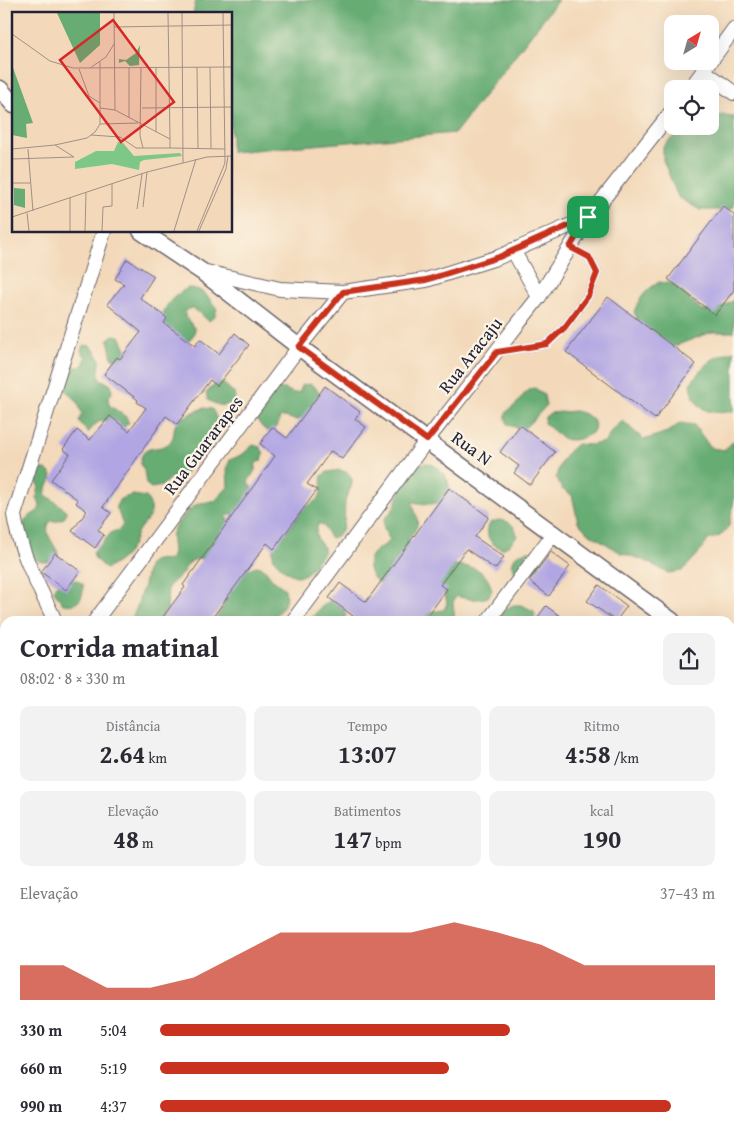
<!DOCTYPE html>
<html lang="pt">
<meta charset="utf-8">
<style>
:root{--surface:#fff;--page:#f2f2f3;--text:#2b2b33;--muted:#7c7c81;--accent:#c8321e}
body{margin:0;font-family:"Gentium Book Plus",serif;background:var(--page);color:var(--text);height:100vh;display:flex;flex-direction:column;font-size:19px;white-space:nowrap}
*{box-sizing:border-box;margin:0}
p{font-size:16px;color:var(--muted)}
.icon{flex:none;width:28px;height:28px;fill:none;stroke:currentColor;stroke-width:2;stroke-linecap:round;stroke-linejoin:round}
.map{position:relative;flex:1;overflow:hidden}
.side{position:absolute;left:0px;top:616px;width:735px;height:519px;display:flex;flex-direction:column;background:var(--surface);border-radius:15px 15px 0 0;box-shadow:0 5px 20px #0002}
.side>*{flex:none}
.needle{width:32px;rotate:37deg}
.tools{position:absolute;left:664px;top:15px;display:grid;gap:10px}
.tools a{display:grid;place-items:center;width:55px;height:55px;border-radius:10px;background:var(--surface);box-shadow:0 5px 20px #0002;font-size:25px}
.pin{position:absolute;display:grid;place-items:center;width:42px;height:42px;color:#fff;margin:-21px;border-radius:10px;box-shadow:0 2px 8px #0006}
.round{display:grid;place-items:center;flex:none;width:52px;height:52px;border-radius:10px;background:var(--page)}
.summary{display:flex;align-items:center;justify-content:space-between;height:85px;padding:0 20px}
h1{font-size:28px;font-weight:600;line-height:38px}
.stats{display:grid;grid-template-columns:repeat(3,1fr);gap:8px;height:85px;padding:5px 20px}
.stats div{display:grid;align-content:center;border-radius:10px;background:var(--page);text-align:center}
.stats b{font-size:25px;font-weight:600}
.stats small{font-size:14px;font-weight:400}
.stats p{font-size:14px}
.chart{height:140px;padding:10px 20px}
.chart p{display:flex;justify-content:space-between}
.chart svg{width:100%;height:90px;margin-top:5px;fill:var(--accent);opacity:.7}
ul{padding:0 20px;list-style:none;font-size:16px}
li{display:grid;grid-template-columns:80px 60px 1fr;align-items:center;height:38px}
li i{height:12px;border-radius:6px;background:var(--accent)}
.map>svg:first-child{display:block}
.forest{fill:#66ac73;stroke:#446757}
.building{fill:#b1a6e3}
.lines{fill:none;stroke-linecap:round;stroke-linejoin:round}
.service-casing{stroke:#6b6267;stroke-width:9}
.minor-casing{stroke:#6b6267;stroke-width:16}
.tertiary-casing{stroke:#6b6267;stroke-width:19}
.service{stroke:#fff;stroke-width:7}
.minor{stroke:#fff;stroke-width:14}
.tertiary{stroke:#fff;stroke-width:16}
.route-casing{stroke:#fff;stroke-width:10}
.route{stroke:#c8321e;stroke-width:6}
.labels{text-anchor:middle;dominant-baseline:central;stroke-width:4.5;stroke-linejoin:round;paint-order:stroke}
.street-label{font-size:18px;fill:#22223b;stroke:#fcf5e5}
.inset-road{fill:none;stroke:#9f9087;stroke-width:1}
.view{fill:#d62828;fill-opacity:0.15;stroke:#d62828;stroke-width:2.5}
.inset-edge{fill:none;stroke:#22223b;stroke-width:2.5}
</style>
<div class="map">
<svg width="734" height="1134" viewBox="0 0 734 1134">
<rect width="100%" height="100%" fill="#fcf5e5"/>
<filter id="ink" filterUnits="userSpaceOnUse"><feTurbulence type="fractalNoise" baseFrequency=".02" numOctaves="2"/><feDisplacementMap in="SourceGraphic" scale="10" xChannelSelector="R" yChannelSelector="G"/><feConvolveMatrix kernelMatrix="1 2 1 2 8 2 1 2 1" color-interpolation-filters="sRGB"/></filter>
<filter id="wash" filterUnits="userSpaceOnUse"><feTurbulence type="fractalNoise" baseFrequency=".0096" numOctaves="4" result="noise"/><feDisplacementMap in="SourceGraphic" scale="20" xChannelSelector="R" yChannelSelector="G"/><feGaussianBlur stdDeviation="1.12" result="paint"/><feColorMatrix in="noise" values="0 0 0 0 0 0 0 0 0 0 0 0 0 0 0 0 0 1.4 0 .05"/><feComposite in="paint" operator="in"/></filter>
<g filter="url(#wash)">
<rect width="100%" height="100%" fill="#f3d9ba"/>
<path class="forest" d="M196,0H558L455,133L231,152V14H193Z
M723,115L734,117V207L725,210H700L678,197L663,160V146L672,138L693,126H710V118Z
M659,282L673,284L703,311L717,310L734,300V332H712L672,347L640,324L634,312C640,297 646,290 659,282Z
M189,288C203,288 209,298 217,309L215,316L209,321L193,308L186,310L185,316L195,329L193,336L188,341H181L163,331C163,328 161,322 162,319C163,306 177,292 189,288Z
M113,335L120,336L126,349L124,356L119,360L112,358L108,339Z
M83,345L91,346C105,364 98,359 99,378L111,385L112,393L108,398L109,405L126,417L129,423L124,427C105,419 102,415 88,433L79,421L82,414C80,410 79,405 77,401C70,393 62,392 67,379L64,367L67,362L79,368L84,363L86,357L81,351Z
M734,351V411C709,416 694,410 690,384C706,363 709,358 734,351Z
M223,383L234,393L235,399C226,409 218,406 208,400L206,393L215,384Z
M310,384L316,388L320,394L304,416L298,420C291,420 287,416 280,417L278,424L274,429L267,431L262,427L257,420C265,404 269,378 293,393L300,392L302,385Z
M535,388L544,395L546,406L532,421L523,429L508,425C501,408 512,411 519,401C524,395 526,389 535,388Z
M204,408L212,409C218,418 222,437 212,444C207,447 201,447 195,449L184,476L178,478L171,477L162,486L151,488L146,484L144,470L140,464C142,442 157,452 168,444C175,438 173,433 175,426C177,419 197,410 204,408Z
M575,411C586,413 601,420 592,433C583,438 574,442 564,439L544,423L545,417L550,413Z
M623,421L644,440L670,431L680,423L694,425L711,448L725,450L734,440V500L729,526L720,536L708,540L701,551L682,571L668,573L646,561L621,553L587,532L578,522L572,495L562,489L556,477C560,462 565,454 577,444L591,445L605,442L612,430Z
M253,445L260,447L264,453L262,460L256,463L255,470L248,482L252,488L251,495L239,512L226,516L229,523L221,538L214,540L209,553L204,558C187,560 189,564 181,575C177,579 172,583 168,587L167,609L159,621H130C136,611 137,607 140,596C141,592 143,589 144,585C148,566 146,557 170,560C176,552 170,543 172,533C174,526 191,506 198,504C203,502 209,502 214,502L228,487L227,467L230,460L243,454Z
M426,463C443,464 461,493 439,502C431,506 420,503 412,502C418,521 422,524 408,539L409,547C419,552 430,559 441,562C464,569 484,561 492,590L488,597C477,601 467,599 456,596L453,602L455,621H425L426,618L430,612L444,610L447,603L444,590L378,582C369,576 365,562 373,553C378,548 385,546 390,540C387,535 382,528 384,521C385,516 391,513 393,509C403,491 403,467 426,463Z
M41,468L47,470L52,475C51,483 46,487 45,494L62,507L67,512L64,518L57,521H51C42,532 53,541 58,553C41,579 15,543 24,523C26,517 34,514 39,510L40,504L37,498L39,485L35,479V472Z
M340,470C346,472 350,473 352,480C353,487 348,492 346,498C342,512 350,535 330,538L324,526L319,523C314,533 316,540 324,547C324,554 321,555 317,561C302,585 291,577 274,560C269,536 283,539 293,524C297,519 299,513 305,508C310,504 317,501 320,495C323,489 320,482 322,476L327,472Z
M133,495L146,497C149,502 152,506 151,512C150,518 144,523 140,528C136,533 135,540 132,546C126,557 117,563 106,569L95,559L93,553L112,532L119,530L123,525L116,506L120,499Z
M499,520C509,521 516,525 517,536L508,546L502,549C489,544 483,533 491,522Z
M528,551H535L541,556C542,572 526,578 513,570C511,558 516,553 528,551Z
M257,566L264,568L273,580L285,589C288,607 280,610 269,621H213C230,604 230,572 257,566Z
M76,580L83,584C84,599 78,607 63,604L54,591L56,585Z
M330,601L343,608L346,615L343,621H309C314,615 324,603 330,601Z
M514,605H521L534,611L535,615L533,621H497C501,613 505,608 514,605Z
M734,735V760L730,759V736Z
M734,817V833L730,837C734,848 734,868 730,877V820Z
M734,977V988L732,990L734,995L733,1010L730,1009V979Z
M730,1080H734V1115L730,1119Z
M318,1130H360L359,1134H316Z
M492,1130H542V1134H489Z"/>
<g id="blocks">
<path class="building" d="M723,206L734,215V290L715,315L668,279Z
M127,259L154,276L140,298L167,318L164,323L195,346L200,339L219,354L235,333L249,345L217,386L210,380L177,424L166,416L103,507L111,513L98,530L104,535L95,548L72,531L87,511L76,503L78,500L51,480L70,454L63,449L77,430L90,440L110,416L129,431L146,408L137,402L138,400L104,374L117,357L120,359L141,332L107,304L124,284L115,279Z
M608,297L696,364L655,419L566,352Z
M325,386L360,412L355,419L366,427L342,459L331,451L307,484L317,490L274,549L267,543L210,621H160L185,587L183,585L275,456L260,444L272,427L287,438Z
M520,425L555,452L530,485L514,473L519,466L500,452Z
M449,488L489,517L475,537L504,557L495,569L466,549L440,585L447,589L424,621H349L353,616L329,598L340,583L366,602Z
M551,552L570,566L549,596L529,581Z
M55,553L80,571L66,590L41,572Z
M599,585L627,606L616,621L587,601Z
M546,606L567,621H535Z"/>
</g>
</g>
<g filter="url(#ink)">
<use href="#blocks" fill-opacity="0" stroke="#6b6267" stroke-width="1"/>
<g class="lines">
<defs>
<path id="service" d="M497,352L547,344L565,327L588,296L597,273L589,257L570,247"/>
<path id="minor" d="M704,71L734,93
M690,89L734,29
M513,250L539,297
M202,271L280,289L343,292L426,280L499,257L589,217
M55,621C39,586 20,554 14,515L104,231
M95,621L299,347L343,292
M293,621L427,440L539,297L589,217L672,111
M488,621L554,533
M0,745L5,739
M730,800L734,794
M0,886L5,889
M730,1052L734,1046
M0,1067L5,1071
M45,1130V1134
M299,1130L301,1134
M606,1130L611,1134
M267,1134L279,1130
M485,1134L487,1130
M670,1134L673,1130"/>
<path id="tertiary" d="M0,89L14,105
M141,231L201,271L299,347L672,621
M730,664L734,667"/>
</defs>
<use href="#service" class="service-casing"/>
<use href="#minor" class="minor-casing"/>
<use href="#tertiary" class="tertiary-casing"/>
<use href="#service" class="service"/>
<use href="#minor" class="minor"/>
<use href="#tertiary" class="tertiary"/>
</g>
</g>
<g class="lines" filter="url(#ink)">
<defs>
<path id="route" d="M588,217L570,247L589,257L597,273L588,296L565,327L547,344L497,352L427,440L299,347L343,292L426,280L499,257Z"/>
</defs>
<use href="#route" class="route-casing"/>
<use href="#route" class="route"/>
</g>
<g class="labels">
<g class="street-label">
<text transform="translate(470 355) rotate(-52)">Rua Aracaju</text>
<text transform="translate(203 445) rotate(-53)">Rua Guararapes</text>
<text transform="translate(472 448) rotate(36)">Rua N</text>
</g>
</g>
<g transform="translate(12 12)">
<rect width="220" height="220" fill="#f3d9ba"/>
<path d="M106,130L111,131L122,144L168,141L170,144L132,148L128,150L127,158L100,152L63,157V150L84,139H102Z" fill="#7dc886"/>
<path d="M45,1H88V33L68,51ZM128,33L127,53L118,54L113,49L107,51V47L114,48L124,41ZM0,53L21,111L14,112L15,126L0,123ZM2,176L13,177V196L2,193Z" fill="#66ac73"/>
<path class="inset-road" d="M102,1L103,98M156,1L158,127M170,1L171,151M102,15L220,13M0,22L38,49L61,56L220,55M185,55L186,136M198,55L199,136M78,56L94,45L102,32M129,56L128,124L131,136M144,56V120M67,57L77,84L88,91M88,96L103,98L158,127V136L213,137M130,96L220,95M117,106V56M88,112L126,111M79,123L108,125L124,136H158M0,137L43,133L75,126L83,120L88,112V50M16,137L21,199M0,147L62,145L43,133M0,171H18M131,195L135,160M125,197L130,162M15,201L17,219M0,205L135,160L195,145L220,144M58,219V186M73,219L74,181M90,219L91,195L100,194V172M162,219L184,147M185,219L213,151L211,1M187,219L214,157L216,144"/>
<path class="view" d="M101,8L162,90L109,130L48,48Z"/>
<rect width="220" height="220" class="inset-edge"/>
</g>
</svg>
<div class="tools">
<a><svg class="needle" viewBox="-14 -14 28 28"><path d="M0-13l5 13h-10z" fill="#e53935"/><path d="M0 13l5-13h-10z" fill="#7c7c81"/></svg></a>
<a><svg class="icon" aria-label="locate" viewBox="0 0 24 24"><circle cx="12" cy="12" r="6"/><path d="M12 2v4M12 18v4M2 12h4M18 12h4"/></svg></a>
</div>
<div class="pin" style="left:588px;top:217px;background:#1e9e55"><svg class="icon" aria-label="arrive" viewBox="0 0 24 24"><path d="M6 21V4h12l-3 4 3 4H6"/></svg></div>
<section class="side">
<div class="summary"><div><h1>Corrida matinal</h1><p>08:02 · 8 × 330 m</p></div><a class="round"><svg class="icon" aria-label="share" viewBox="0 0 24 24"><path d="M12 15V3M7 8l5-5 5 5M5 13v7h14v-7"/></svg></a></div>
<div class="stats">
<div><p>Distância</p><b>2.64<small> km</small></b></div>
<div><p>Tempo</p><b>13:07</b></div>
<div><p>Ritmo</p><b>4:58<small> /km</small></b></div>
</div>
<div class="stats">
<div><p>Elevação</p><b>48<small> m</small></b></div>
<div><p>Batimentos</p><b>147<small> bpm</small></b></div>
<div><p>kcal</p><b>190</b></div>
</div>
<div class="chart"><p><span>Elevação</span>37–43 m</p>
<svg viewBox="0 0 160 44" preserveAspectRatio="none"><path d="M0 44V27L10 27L20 38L30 38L40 33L50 22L60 11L70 11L80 11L90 11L100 6L110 11L120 17L130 27L140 27L150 27L160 27V44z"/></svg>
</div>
<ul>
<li><b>330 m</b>5:04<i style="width:63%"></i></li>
<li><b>660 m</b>5:19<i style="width:52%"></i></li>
<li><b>990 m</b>4:37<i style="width:92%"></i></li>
</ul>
</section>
</div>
